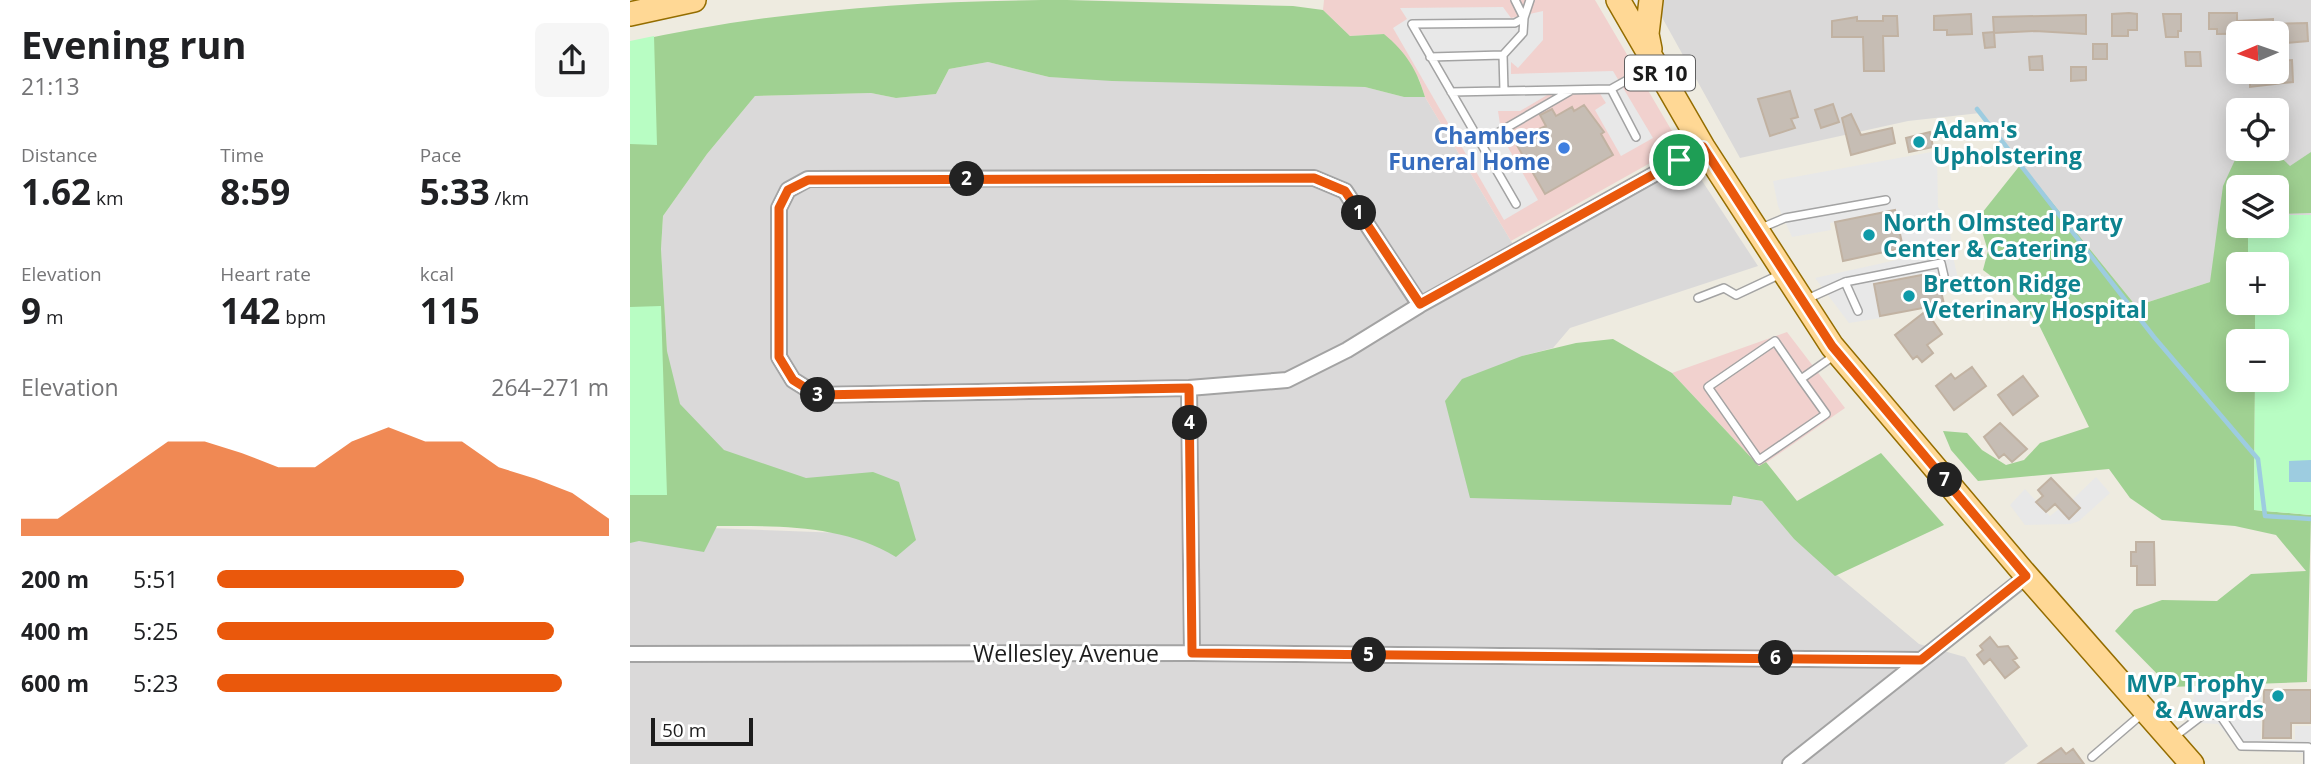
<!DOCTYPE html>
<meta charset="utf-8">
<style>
:root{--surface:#fff;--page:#f6f6f6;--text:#202124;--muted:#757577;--accent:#ea580c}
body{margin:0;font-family:"Open Sans",sans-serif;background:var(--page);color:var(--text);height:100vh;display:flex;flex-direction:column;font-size:26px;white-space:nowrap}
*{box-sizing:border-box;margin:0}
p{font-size:23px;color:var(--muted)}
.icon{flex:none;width:38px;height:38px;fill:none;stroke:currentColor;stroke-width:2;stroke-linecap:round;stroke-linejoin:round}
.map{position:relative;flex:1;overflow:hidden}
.panel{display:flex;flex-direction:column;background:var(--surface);width:630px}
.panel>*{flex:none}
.needle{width:46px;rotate:268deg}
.buttons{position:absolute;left:1596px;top:21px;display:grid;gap:14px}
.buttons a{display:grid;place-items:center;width:63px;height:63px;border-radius:10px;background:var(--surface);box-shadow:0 4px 18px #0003;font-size:35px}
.scale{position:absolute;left:21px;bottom:18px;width:102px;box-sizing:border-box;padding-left:7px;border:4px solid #1c1c1c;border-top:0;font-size:19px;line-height:24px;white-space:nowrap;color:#1c1c1c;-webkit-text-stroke:5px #fff;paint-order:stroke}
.pin{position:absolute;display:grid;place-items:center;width:60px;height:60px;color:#fff;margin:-30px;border:4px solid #fff;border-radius:50%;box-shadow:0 2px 7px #0007}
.km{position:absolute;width:35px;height:35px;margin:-18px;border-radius:50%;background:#222;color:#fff;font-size:19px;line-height:35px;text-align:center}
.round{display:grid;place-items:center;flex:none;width:74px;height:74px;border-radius:10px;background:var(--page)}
.head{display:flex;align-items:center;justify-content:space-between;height:119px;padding:0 21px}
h1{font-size:38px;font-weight:700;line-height:52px}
.stats{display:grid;grid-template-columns:repeat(3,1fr);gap:10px;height:119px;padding:7px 21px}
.stats div{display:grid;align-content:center}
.stats b{font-size:35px;font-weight:700}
.stats small{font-size:19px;font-weight:400}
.stats p{font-size:19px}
.chart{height:196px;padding:14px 21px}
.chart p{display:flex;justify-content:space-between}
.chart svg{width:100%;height:126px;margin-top:7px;fill:var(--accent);opacity:.7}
ul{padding:0 21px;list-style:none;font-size:23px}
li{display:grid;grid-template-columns:112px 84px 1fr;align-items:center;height:52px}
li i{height:18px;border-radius:9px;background:var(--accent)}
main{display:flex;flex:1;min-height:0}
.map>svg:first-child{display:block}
.residential{fill:#dad9d9;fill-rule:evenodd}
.commercial{fill:#f1d1ce}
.forest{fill:#a0d192}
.park{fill:#b8fdc3}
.parking{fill:#e8e8e8}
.water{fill:#9dcce0}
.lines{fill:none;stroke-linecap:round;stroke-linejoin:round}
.stream{stroke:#9dcce0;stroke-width:4.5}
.building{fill:#c6bdb4;stroke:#c1b2a2;stroke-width:2}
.lane-casing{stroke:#a3a3a3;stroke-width:10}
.street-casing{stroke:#a3a3a3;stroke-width:18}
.primary-casing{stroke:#946d00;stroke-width:26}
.lane{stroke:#fff;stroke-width:7}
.street{stroke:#fff;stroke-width:14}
.primary{stroke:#ffd895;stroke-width:23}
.route-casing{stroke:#fff;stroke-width:14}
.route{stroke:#ea580c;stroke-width:9}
.culture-dot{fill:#0f9aa8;stroke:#fff;stroke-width:2.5}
.shop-dot{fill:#3f7fe0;stroke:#fff;stroke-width:2.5}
.labels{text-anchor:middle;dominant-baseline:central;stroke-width:6;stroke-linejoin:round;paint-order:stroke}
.shield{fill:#fff;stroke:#606060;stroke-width:2}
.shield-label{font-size:21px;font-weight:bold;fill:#1c1c1c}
.culture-label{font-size:23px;font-weight:bold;fill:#0d838f;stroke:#fff;text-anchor:start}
.shop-label{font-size:23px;font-weight:bold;fill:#366cbe;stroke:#fff;text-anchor:end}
.street-label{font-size:23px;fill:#1c1c1c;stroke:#fff}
</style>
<main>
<section class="panel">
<div class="head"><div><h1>Evening run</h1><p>21:13</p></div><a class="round"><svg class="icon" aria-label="share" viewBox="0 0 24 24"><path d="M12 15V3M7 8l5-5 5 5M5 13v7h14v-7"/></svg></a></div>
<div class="stats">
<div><p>Distance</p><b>1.62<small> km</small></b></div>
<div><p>Time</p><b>8:59</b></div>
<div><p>Pace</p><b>5:33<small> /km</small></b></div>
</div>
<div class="stats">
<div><p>Elevation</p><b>9<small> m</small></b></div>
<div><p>Heart rate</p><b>142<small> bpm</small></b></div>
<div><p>kcal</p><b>115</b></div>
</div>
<div class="chart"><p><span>Elevation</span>264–271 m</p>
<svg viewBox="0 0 160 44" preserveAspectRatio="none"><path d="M0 44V38L10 38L20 29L30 20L40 11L50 11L60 15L70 20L80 20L90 11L100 6L110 11L120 11L130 20L140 24L150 29L160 38V44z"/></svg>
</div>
<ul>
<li><b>200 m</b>5:51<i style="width:63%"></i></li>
<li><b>400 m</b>5:25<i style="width:86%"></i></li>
<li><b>600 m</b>5:23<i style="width:88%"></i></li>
</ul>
</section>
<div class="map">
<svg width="1681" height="764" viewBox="0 0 1681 764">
<rect width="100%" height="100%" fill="#eeebe0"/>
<path class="residential" d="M1034,0H1681V215H1647V187H1608V226L1618,264H1608L1580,282L1506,306L1350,113L1278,121L1110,158L1029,12ZM1608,33H1647V72H1608ZM1608,110H1647V149H1608Z
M358,62L419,77L735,87L774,97H795L890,256L1048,167H1063L1128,266L940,328L923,348L892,356L1101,504L1102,496L1132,501L1164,539L1289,644L1335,657L1398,746L1374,764H0V525L266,535L83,473L47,418L37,351L31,249L33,216L77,154L125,96L241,93L266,98L306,94L319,69Z"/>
<path class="commercial" d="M694,0H965L1046,138L1038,153L881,241L795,97L789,79L754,34L720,36L693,10Z
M1157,332L1215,408L1130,467L1042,373Z"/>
<path class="forest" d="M437,0L663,6L693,10L720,36L754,34C776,52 787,70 795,97H774L735,87L482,81L419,77L358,62L319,69L306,94L266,98L241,93L125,96L77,154L33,216L31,249L37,351L50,404L94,450L176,478L243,472L269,482L286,540L266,557C212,524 148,526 87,526L74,552L9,541L0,543V42C145,10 289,0 437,0Z
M1610,149H1642L1660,166L1681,152V213L1647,214V187H1608V226H1618V264H1608V303H1625V341H1608V380H1625L1624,510L1681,515L1677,682L1540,687L1485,631L1504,610L1532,600L1587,601L1621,574L1676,571L1646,535L1605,526L1532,520L1500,498L1479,469L1348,481L1321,450L1313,431L1337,433L1352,450L1376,465L1394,460L1410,443L1459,427L1408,323L1377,288L1353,270L1358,251L1348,218L1391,164L1506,306L1580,282L1593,186Z
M983,339L1042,373L1129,466L1136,462L1167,501L1251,453L1314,525L1205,576L1164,539L1132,501L1103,496L1101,505L840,498L815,401L832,379L892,356L946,343Z"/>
<path class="park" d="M24,36L27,145L0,144V41Z
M1647,215H1681V515L1624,510L1625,380H1647V341H1625V303H1647V264H1618V226H1647Z
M31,306L37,495H0V307Z"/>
<path class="parking" d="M873,7L881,18L913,11V40L888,68L881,62V74L983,71L1023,138L991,156L965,110L976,103L967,89L924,91L890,111H868L872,137L908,200L874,220L763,28L777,19L770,8Z
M1307,151L1308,207L1318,220L1322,244L1274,254L1265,210L1200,223L1201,230L1162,237L1148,206L1143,181Z
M1321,248L1329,283L1300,289L1296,274L1245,284L1251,318L1219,323L1185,278Z
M1466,477L1480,493L1449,521L1440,524L1395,525L1380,505L1395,489L1420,516L1429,509L1439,519L1450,508L1442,500Z
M1566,691L1632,692L1631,740H1665V726H1681V753H1667L1664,749L1608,748L1588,724L1570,723L1559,711Z"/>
<path class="water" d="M1681,460V482H1659V461Z"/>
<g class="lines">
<path class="stream" d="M1347,109L1524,337L1628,459L1635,516L1681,519"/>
</g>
<path class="building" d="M1499,13L1507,14V30H1498V36H1482V14Z
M1579,13H1607V21L1643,19V24L1677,23L1678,41L1655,43L1654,33L1587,34V29H1579Z
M1341,14L1342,34L1317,35V30H1304V16Z
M1533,14H1551V31H1548V37H1536Z
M1456,15V34L1405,31L1364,33L1363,17Z
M1253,16H1267L1268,36H1253L1254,71H1234L1233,37H1202V21L1227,17V21H1253Z
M1364,32L1365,47L1355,48L1353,33Z
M1463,44H1477V59H1463Z
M1555,52H1570L1571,66H1556Z
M1412,56L1413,70H1400L1399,57Z
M1662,60L1663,82L1620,87V72H1648L1647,61Z
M1441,67H1456V80L1441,81Z
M1160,91L1168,117L1161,119L1165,128L1140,136L1128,99Z
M1203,104L1209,122L1191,128L1185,110Z
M954,105L974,132L971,134L983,155L915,194L884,140L916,126L910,115L922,109L926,116L942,107L944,111Z
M1221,114L1231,135L1262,128L1265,143L1221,155L1212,118Z
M1300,132L1303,147L1279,152L1276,138Z
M1265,210L1273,248L1213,261L1205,222Z
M1297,274L1300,289L1310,287L1314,304L1250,316L1244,284Z
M1296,311L1312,334L1297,345L1303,353L1292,362L1287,356L1283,359L1265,335Z
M1342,367L1356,386L1324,410L1306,386L1321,374L1325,379Z
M1393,376L1408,396L1383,415L1368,395Z
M1370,423L1397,449L1382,462L1374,454L1369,458L1354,437Z
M1421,478L1450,508L1439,519L1425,504L1416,512L1406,502L1413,496L1408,490Z
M1506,542H1524L1525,585H1507V566H1501V552H1506Z
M1360,637L1368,647L1378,646L1387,658L1383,660L1389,667L1375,678L1360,659L1354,664L1347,655L1353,650L1350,646Z
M1634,690H1681V723H1661V738H1633Z
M1431,748L1436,754L1443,749L1454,764H1408Z"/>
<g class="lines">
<defs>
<path id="lane" d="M885,0L894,18
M800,57L873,55
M981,89L1006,137
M874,91L873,55L893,33L894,18L900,0
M821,92L981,89L1024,65
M850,143L940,91
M886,204L782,24L885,23L894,18
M1131,228L1155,218L1256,200
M1215,282L1311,263L1314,276
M1068,298L1094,288L1106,295L1151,274
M1177,299L1215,282L1228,311
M1171,379L1196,414L1129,460L1078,387L1145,341L1171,379L1205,355
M1544,737L1574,714L1590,715L1611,746L1678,747V764
M1462,757L1512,714"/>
<path id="street" d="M790,305L715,191L684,178L178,179L158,190L149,208V357L163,380L187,395L559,388L657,380L717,350L790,305L1073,147
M559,388L562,653
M0,654L562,653L1291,660
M1160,764L1397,576"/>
<path id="primary" d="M988,0L1073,147L1202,346L1389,567L1562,764
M0,14L64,0
M1020,49L1017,34L1021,0"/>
</defs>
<use href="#lane" class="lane-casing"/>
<use href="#street" class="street-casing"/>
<use href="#primary" class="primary-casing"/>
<use href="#lane" class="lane"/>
<use href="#street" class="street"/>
<use href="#primary" class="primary"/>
</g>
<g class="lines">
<defs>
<path id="route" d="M1073,147L1202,346L1396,576L1291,660L562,653L559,388L187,395L163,380L149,357V208L158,190L178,180L684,178L715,191L790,304Z"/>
</defs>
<use href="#route" class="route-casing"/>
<use href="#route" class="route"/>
</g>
<g class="culture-dot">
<circle cx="1289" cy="142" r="7"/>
<circle cx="1239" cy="235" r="7"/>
<circle cx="1279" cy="296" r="7"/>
<circle cx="1648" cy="696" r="7"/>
</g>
<circle class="shop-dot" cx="934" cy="148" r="7"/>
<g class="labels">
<rect class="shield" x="995" y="55.5" width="70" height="35" rx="5"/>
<g class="shield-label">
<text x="1030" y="73">SR 10</text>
</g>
<g class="culture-label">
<text x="1303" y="129">Adam's<tspan x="1303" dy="26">Upholstering</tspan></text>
<text x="1253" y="222">North Olmsted Party<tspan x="1253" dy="26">Center &amp; Catering</tspan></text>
<text x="1293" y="283">Bretton Ridge<tspan x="1293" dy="26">Veterinary Hospital</tspan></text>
<text x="1634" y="683" text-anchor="end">MVP Trophy<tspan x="1634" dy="26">&amp; Awards</tspan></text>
</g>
<g class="shop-label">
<text x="920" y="135">Chambers<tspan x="920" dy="26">Funeral Home</tspan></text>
</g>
<g class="street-label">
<text x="436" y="653">Wellesley Avenue</text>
</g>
</g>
</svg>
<div class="buttons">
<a><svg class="needle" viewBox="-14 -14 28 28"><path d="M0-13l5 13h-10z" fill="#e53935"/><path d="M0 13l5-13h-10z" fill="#757577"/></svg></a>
<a><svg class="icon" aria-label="locate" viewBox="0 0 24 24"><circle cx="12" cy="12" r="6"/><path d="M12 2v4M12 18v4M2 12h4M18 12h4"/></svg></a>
<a><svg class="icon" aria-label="layers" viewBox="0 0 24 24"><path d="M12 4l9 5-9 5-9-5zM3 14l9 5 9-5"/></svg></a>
<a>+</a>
<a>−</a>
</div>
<div class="scale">50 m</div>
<div class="pin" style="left:1049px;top:160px;background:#1e9e55"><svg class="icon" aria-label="arrive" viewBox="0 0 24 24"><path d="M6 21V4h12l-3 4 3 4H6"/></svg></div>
<b class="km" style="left:729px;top:213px">1</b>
<b class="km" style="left:337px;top:179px">2</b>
<b class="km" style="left:188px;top:395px">3</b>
<b class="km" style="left:560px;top:423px">4</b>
<b class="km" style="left:739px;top:655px">5</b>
<b class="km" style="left:1146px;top:658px">6</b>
<b class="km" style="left:1315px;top:480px">7</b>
</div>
</main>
